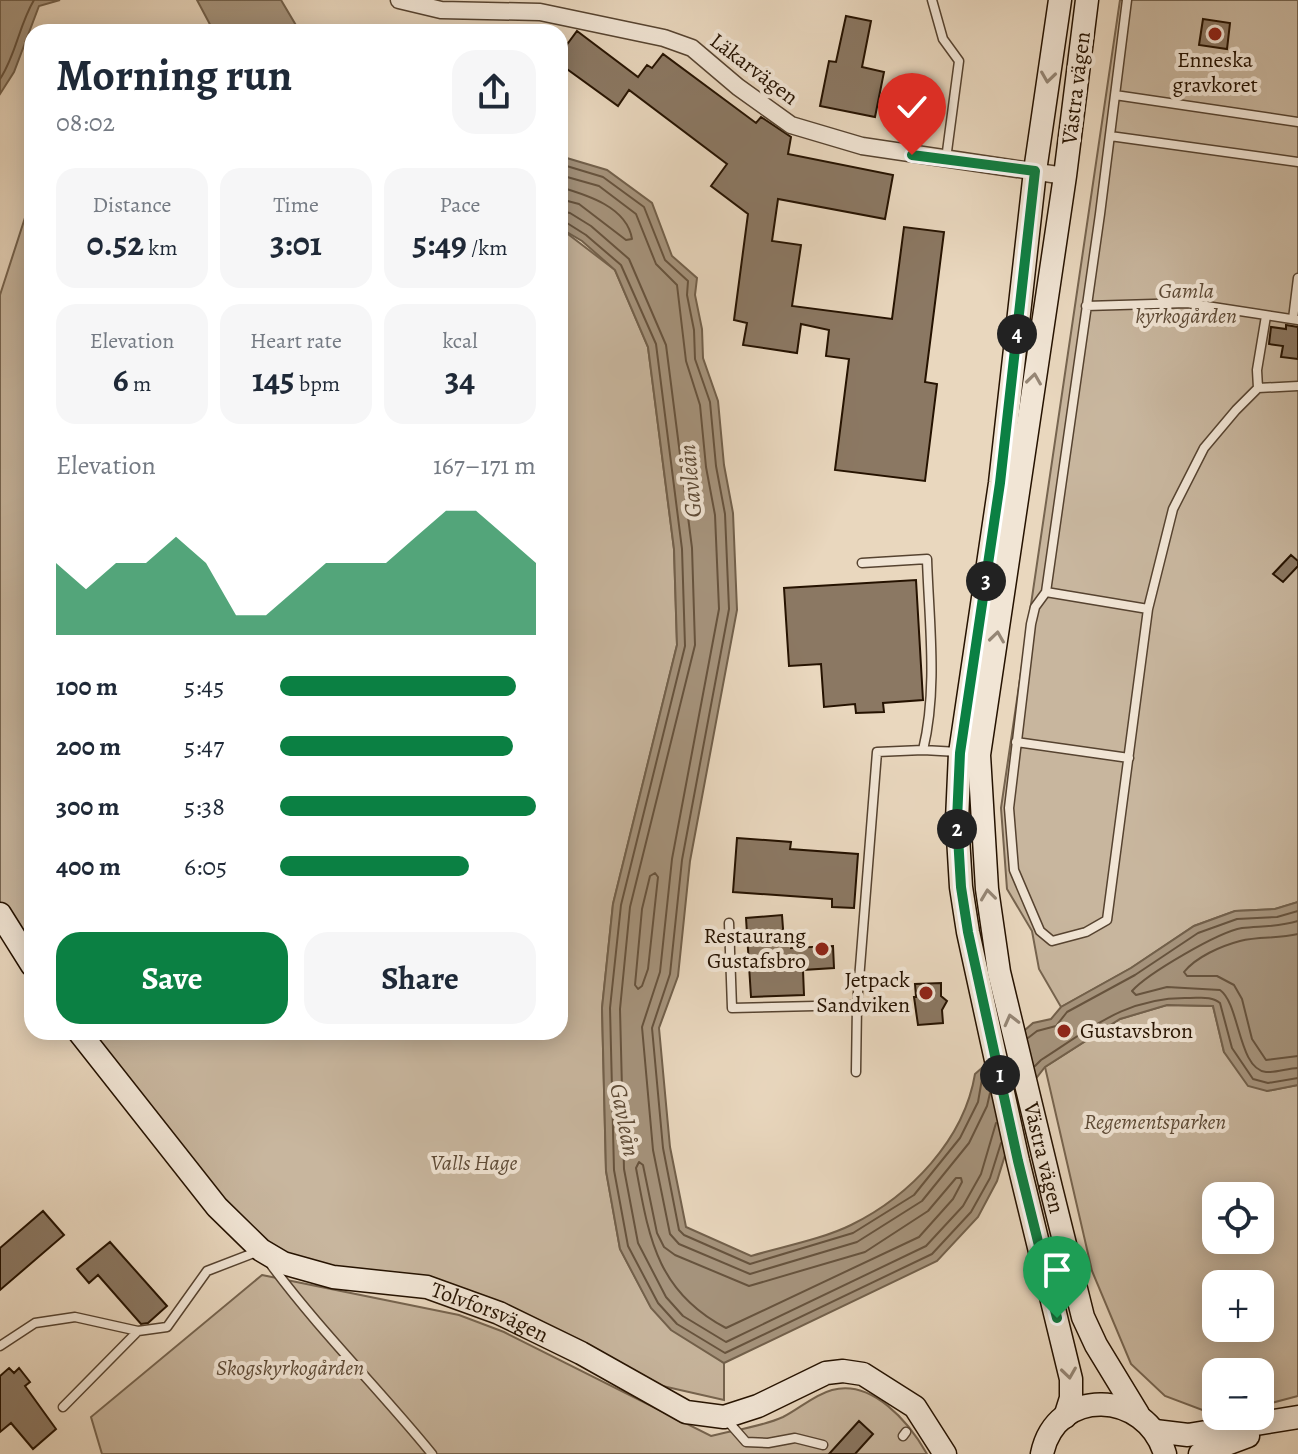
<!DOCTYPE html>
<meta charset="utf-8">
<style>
:root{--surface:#fff;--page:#f6f6f7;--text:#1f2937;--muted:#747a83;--accent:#0b8043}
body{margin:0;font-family:Alegreya,serif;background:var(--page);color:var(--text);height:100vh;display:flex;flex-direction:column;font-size:30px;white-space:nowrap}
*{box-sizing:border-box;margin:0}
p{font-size:26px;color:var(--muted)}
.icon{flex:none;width:44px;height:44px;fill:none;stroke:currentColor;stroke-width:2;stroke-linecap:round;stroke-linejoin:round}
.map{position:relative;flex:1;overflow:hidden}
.panel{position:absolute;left:24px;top:24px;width:544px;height:1016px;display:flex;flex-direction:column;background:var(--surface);border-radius:24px;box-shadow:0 4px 20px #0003}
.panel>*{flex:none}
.buttons{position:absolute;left:1202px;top:1182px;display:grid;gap:16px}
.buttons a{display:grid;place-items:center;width:72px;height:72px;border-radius:16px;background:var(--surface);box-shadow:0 4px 20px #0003;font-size:40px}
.pin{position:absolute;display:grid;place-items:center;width:68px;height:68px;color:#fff;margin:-82px -34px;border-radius:50% 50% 50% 0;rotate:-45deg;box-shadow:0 0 8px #0007}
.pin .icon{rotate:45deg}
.km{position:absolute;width:40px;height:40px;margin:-20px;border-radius:50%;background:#222;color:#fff;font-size:22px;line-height:40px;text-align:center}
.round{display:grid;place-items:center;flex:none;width:84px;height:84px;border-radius:24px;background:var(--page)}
.summary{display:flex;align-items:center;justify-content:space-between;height:136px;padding:0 32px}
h1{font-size:44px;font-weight:700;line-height:60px}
.stats{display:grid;grid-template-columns:repeat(3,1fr);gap:12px;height:136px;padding:8px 32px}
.stats div{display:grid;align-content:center;border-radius:20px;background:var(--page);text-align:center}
.stats b{font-size:34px;font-weight:700}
.stats small{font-size:22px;font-weight:400}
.stats p{font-size:22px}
.chart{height:224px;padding:16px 32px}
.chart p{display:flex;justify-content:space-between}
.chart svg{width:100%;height:144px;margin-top:8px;fill:var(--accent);opacity:.7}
.button{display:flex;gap:16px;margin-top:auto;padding:16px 32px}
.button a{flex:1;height:92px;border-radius:24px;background:var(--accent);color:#fff;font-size:32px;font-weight:700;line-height:92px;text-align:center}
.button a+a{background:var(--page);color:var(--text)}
ul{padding:0 32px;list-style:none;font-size:26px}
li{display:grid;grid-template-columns:128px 96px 1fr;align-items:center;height:60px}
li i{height:20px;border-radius:10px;background:var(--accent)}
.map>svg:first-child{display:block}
.green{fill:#c8b69e;stroke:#76644f;stroke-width:2;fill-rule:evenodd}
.water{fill:#a6947d;stroke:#72604b;stroke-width:2}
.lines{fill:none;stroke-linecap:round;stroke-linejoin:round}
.shore{stroke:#66533e;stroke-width:2}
.building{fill:#8b7863;stroke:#251200;stroke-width:2}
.lane-casing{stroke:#564330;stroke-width:11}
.street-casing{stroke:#564330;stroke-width:19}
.secondary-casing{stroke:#251200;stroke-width:25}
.lane{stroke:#f1e5d5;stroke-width:8}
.street{stroke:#f1e5d5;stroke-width:16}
.secondary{stroke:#f1e5d5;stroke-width:22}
.oneway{stroke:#958675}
.route-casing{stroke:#fff;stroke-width:16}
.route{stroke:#0b8043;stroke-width:10}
.poi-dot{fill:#8f2418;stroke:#f1e5d5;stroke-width:3}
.labels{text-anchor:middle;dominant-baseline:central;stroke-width:8;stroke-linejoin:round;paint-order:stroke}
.poi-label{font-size:22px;fill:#251200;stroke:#f1e5d5;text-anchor:end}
.street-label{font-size:22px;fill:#251200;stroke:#f1e5d5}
.park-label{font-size:22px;font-style:italic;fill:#5e4b37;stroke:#f1e5d5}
.water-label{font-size:24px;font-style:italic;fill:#5f4c38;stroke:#f1e5d5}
</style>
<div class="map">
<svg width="1298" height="1454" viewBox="0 0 1298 1454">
<rect width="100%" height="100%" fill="#e9d7be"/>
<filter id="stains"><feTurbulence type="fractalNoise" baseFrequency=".0025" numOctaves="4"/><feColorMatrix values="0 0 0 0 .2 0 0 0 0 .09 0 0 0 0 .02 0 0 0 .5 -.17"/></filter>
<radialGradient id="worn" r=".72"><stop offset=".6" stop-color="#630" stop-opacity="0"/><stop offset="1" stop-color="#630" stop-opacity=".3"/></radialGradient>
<path class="green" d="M1120,0H1298V902L1275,909L1235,911L1194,926L1131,968L1061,1007L1039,969L1032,931L1007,889L1001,808Z
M32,196V965L0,914V295Z
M560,228L615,270L648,347L674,549L677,645L613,904L602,1008L606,1171L620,1249L651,1307L724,1363V1400L623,1377L499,1313L261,1250L79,1032H560Z
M1167,1005L1213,1006L1224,1052L1267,1091L1298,1085V1396L1260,1406V1372H1216V1411H1205L1165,1396L1131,1364L1092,1271L1045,1067L1120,1019ZM1216,1196H1260V1240H1216ZM1216,1284H1260V1328H1216Z
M262,1275L459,1315L504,1332L711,1436C734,1430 761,1427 783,1417C799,1409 814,1395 832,1390C872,1379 909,1422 927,1454H102L91,1417Z"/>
<path class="water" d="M0,0H60L39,6L14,72L0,94Z
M197,0H281L300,32H214Z
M560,156L607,170L652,203L672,256L697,278L695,295L702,329L703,358L718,401L724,465L733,513L737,610L690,861L678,976L659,1028L670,1147L686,1227L751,1256C781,1247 823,1239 851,1225C910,1196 964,1140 975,1074L1033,1023L1051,1019L1061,1007L1131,968L1194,926L1235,911L1275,909L1298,902V1085L1267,1091L1248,1086L1224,1052L1213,1006L1167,1005L1120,1019L1045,1067L1024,1094L997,1181L978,1217L937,1261L724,1363L671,1330L651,1308L620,1249L606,1171L602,1008L613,904L677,645L674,549L648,347L615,270L582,241L560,228Z"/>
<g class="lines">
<path class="shore" d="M0,79C16,55 19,25 34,0
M560,164L603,177L644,207L665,260L688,281L687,295L694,330L695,359L710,402L716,466L725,514L729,609L682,860L670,974L652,1028L663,1148L679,1230L684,1235L750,1264L853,1233L914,1195L960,1138L978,1102L982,1079L986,1075
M560,175L599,186L636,214L656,264L677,285L686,361L700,405L706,467L715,515L719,609L672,859L660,972L642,1027L653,1150L670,1234L679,1244L750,1274L857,1242L922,1201L969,1143L987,1106L990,1093
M560,187C587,195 627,207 632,239L626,240L579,204L560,199
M560,211L570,213L591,226L629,259L666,345L692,548L695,645L630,907L620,1009L624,1169L638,1243L666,1297L683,1316L726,1342L926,1246L963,1206L981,1174L996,1123
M560,221L567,223L586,235L621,265L656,344L682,549L685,646L621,905L610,1008L614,1170L628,1246L658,1303L677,1324L725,1353L932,1254L971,1212L990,1178L1001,1143
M655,873L658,877L648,969L642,986L638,989L635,985L642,909L650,876Z
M1298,921C1279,927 1261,926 1242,928C1218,932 1147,974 1132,991L1136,995L1167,987L1220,990C1240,1004 1238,1069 1266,1072C1276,1073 1288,1068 1298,1068
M1298,934C1279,939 1259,936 1240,941C1221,946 1196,957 1184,972L1187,976H1217L1234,985L1242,999L1252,1039L1266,1060L1298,1056
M1028,1038L1037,1031L1056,1026L1067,1012L1135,975L1198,933L1237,919L1277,917L1298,911
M1035,1066L1041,1060C1091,1028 1128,996 1190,998C1201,998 1212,996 1220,1003L1232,1048L1253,1079L1268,1083L1298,1078
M639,1162L643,1165L657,1233L664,1247L675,1255L749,1286L865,1252L928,1211L956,1178H961L962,1182L953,1199L919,1237L726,1328C657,1292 649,1238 636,1168Z"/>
</g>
<path class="building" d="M846,16L871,21L862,67L884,72L875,117L820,106L829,61L836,62Z
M1203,19L1230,23L1227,49L1199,45Z
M577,31L638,77L647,65L652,68L663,54L756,123L761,117L791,137L788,154L893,175L885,219L778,199L772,241L801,245L792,306L892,319L904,227L944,232L925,382L937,384L925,481L835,470L849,359L826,356L829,330L801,324L797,353L743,345L747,323L734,320L748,214L711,186L727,164L629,90L618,106L560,64V54Z
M1286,325L1298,327V359L1281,357L1283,346L1269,344L1271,327L1286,329Z
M1291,555L1298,561V566L1283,582L1273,574Z
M916,580L923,700L883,703L884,712L856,713L855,704L824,707L821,664L789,666L784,588Z
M737,838L791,842L790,849L858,854L854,908L832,907V899L733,892Z
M782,915L784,942L790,941L791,948L833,946L834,968L803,970L804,995L751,997L746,918Z
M941,983V996L947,1001L942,1010L943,1023L918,1025L914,997H916L915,984Z
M43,1211L64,1235L0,1290V1248Z
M110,1242L167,1306L148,1323L141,1324L98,1275L89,1283L77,1269Z
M9,1368L14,1373L19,1368L30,1382L25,1386L56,1429L33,1449L11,1423L0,1432V1376Z
M859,1421L873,1434L855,1454H829Z"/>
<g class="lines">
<defs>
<path id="lane" d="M932,0L943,39L959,61L946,159
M1127,0L1100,214L1046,592L1035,607L1031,624L1009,808L1014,870L1040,931L1052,941L1086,932L1107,920L1148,609L1173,509L1204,448L1236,410L1258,388L1298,386
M1115,95L1298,122
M1110,136L1298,162
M1086,306L1187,303L1298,320
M1293,319L1298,278
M1258,388L1257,370L1266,316
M862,563L927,559C929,622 938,688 923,750
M1046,592L1148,609
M1016,742L1129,758
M729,923L732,1008L857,1005
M856,1072L857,1005L877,752L923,750L958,752
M272,1266C321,1332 380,1390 432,1454
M0,1346L35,1323L75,1317L138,1331
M63,1407L138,1331L167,1327L207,1271L259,1251
M725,1418L746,1442L768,1443L795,1438L823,1445
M903,1436L906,1432"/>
<path id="street" d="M399,0L441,10L540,12L664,38L692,48L738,87L791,125L862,146L1065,176"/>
<g id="secondary">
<path d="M1060,0L1035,171L1000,483L960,753L957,820L961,887L968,932L1018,1161L1071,1379V1398L1065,1417"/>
<path id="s1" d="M1087,0L1065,176L979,755L987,889L999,972L1051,1188L1083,1317L1096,1345L1138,1414"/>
<path d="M0,914L32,965"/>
<path id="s2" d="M79,1032L217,1207L261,1250L283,1263L333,1277L427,1287L499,1313L581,1353L686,1412L724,1417L758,1406L826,1373L843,1371L863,1374L915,1407L945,1454"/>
<path d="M1155,1431L1188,1435L1298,1417"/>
<path d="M1042,1454C1056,1386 1146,1390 1165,1454"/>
<path d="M1200,1454L1248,1436"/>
</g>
</defs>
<use href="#lane" class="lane-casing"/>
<use href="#street" class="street-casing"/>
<use href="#secondary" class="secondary-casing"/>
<use href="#lane" class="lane"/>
<use href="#street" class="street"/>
<use href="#secondary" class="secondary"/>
</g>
<defs><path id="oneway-chevron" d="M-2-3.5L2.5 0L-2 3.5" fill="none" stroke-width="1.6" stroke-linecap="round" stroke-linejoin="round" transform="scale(2)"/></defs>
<g class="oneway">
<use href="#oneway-chevron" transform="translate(1048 77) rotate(98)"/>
<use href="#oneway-chevron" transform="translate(1034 379) rotate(-82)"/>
<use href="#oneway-chevron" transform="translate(997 637) rotate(-82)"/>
<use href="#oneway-chevron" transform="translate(988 895) rotate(-97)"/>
<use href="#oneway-chevron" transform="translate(1011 1020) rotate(-104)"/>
<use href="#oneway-chevron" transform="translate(1069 1373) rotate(82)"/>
</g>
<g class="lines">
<defs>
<path id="route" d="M912,155L1035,171L1000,483L960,753L957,820L961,887L968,932L1018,1161L1057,1318"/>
</defs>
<use href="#route" class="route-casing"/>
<use href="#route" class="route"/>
</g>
<g class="poi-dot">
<circle cx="1215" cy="34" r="8"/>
<circle cx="822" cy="949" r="8"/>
<circle cx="926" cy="993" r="8"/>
<circle cx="1064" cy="1031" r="8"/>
</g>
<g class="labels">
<g class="poi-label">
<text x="1215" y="60" text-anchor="middle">Enneska<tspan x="1215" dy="25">gravkoret</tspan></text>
<text x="806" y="936">Restaurang<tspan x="806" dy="25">Gustafsbro</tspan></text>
<text x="910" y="980">Jetpack<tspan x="910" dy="25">Sandviken</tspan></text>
<text x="1080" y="1031" text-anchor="start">Gustavsbron</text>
</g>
<g class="street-label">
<text transform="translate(754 69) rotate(37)">Läkarvägen</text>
<text transform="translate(1076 88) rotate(-83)">Västra vägen</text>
<text stroke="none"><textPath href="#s1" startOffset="1172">Västra vägen</textPath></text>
<text stroke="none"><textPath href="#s2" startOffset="524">Tolvforsvägen</textPath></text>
</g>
<g class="park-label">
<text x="1186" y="291">Gamla<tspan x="1186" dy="25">kyrkogården</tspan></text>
<text x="1155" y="1122">Regementsparken</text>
<text x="474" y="1163">Valls Hage</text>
<text x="290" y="1368">Skogskyrkogården</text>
</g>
<g class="water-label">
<text transform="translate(690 481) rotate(-95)">Gavleån</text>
<text transform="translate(625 1120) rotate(79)">Gavleån</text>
</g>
</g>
<rect width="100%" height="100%" filter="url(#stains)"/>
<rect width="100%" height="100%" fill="url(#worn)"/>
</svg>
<div class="buttons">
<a><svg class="icon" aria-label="locate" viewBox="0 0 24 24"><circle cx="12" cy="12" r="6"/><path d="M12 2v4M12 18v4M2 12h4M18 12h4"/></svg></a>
<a>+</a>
<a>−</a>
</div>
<div class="pin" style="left:1057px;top:1318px;background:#1e9e55"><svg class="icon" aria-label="arrive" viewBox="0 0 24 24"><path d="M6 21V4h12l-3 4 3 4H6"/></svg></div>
<div class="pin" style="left:912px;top:155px;background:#d93025"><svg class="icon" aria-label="check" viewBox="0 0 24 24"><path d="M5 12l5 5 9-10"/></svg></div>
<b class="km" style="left:1000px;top:1075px">1</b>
<b class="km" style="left:957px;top:829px">2</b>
<b class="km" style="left:986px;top:581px">3</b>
<b class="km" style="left:1017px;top:334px">4</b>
<section class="panel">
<div class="summary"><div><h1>Morning run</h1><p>08:02</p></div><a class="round"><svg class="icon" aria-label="share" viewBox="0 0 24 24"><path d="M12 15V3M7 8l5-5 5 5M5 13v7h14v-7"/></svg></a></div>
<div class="stats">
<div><p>Distance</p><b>0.52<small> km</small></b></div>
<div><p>Time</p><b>3:01</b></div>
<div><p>Pace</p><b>5:49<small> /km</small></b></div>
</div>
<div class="stats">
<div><p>Elevation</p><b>6<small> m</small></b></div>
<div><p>Heart rate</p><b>145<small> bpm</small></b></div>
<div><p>kcal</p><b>34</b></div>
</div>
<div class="chart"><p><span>Elevation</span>167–171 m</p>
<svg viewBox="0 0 160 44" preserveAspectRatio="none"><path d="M0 44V22L10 30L20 22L30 22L40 14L50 22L60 38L70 38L80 30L90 22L100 22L110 22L120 14L130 6L140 6L150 14L160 22V44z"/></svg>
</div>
<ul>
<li><b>100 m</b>5:45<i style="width:92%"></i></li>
<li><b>200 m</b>5:47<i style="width:91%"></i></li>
<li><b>300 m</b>5:38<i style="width:100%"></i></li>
<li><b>400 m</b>6:05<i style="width:74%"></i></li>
</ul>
<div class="button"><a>Save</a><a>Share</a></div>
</section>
</div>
